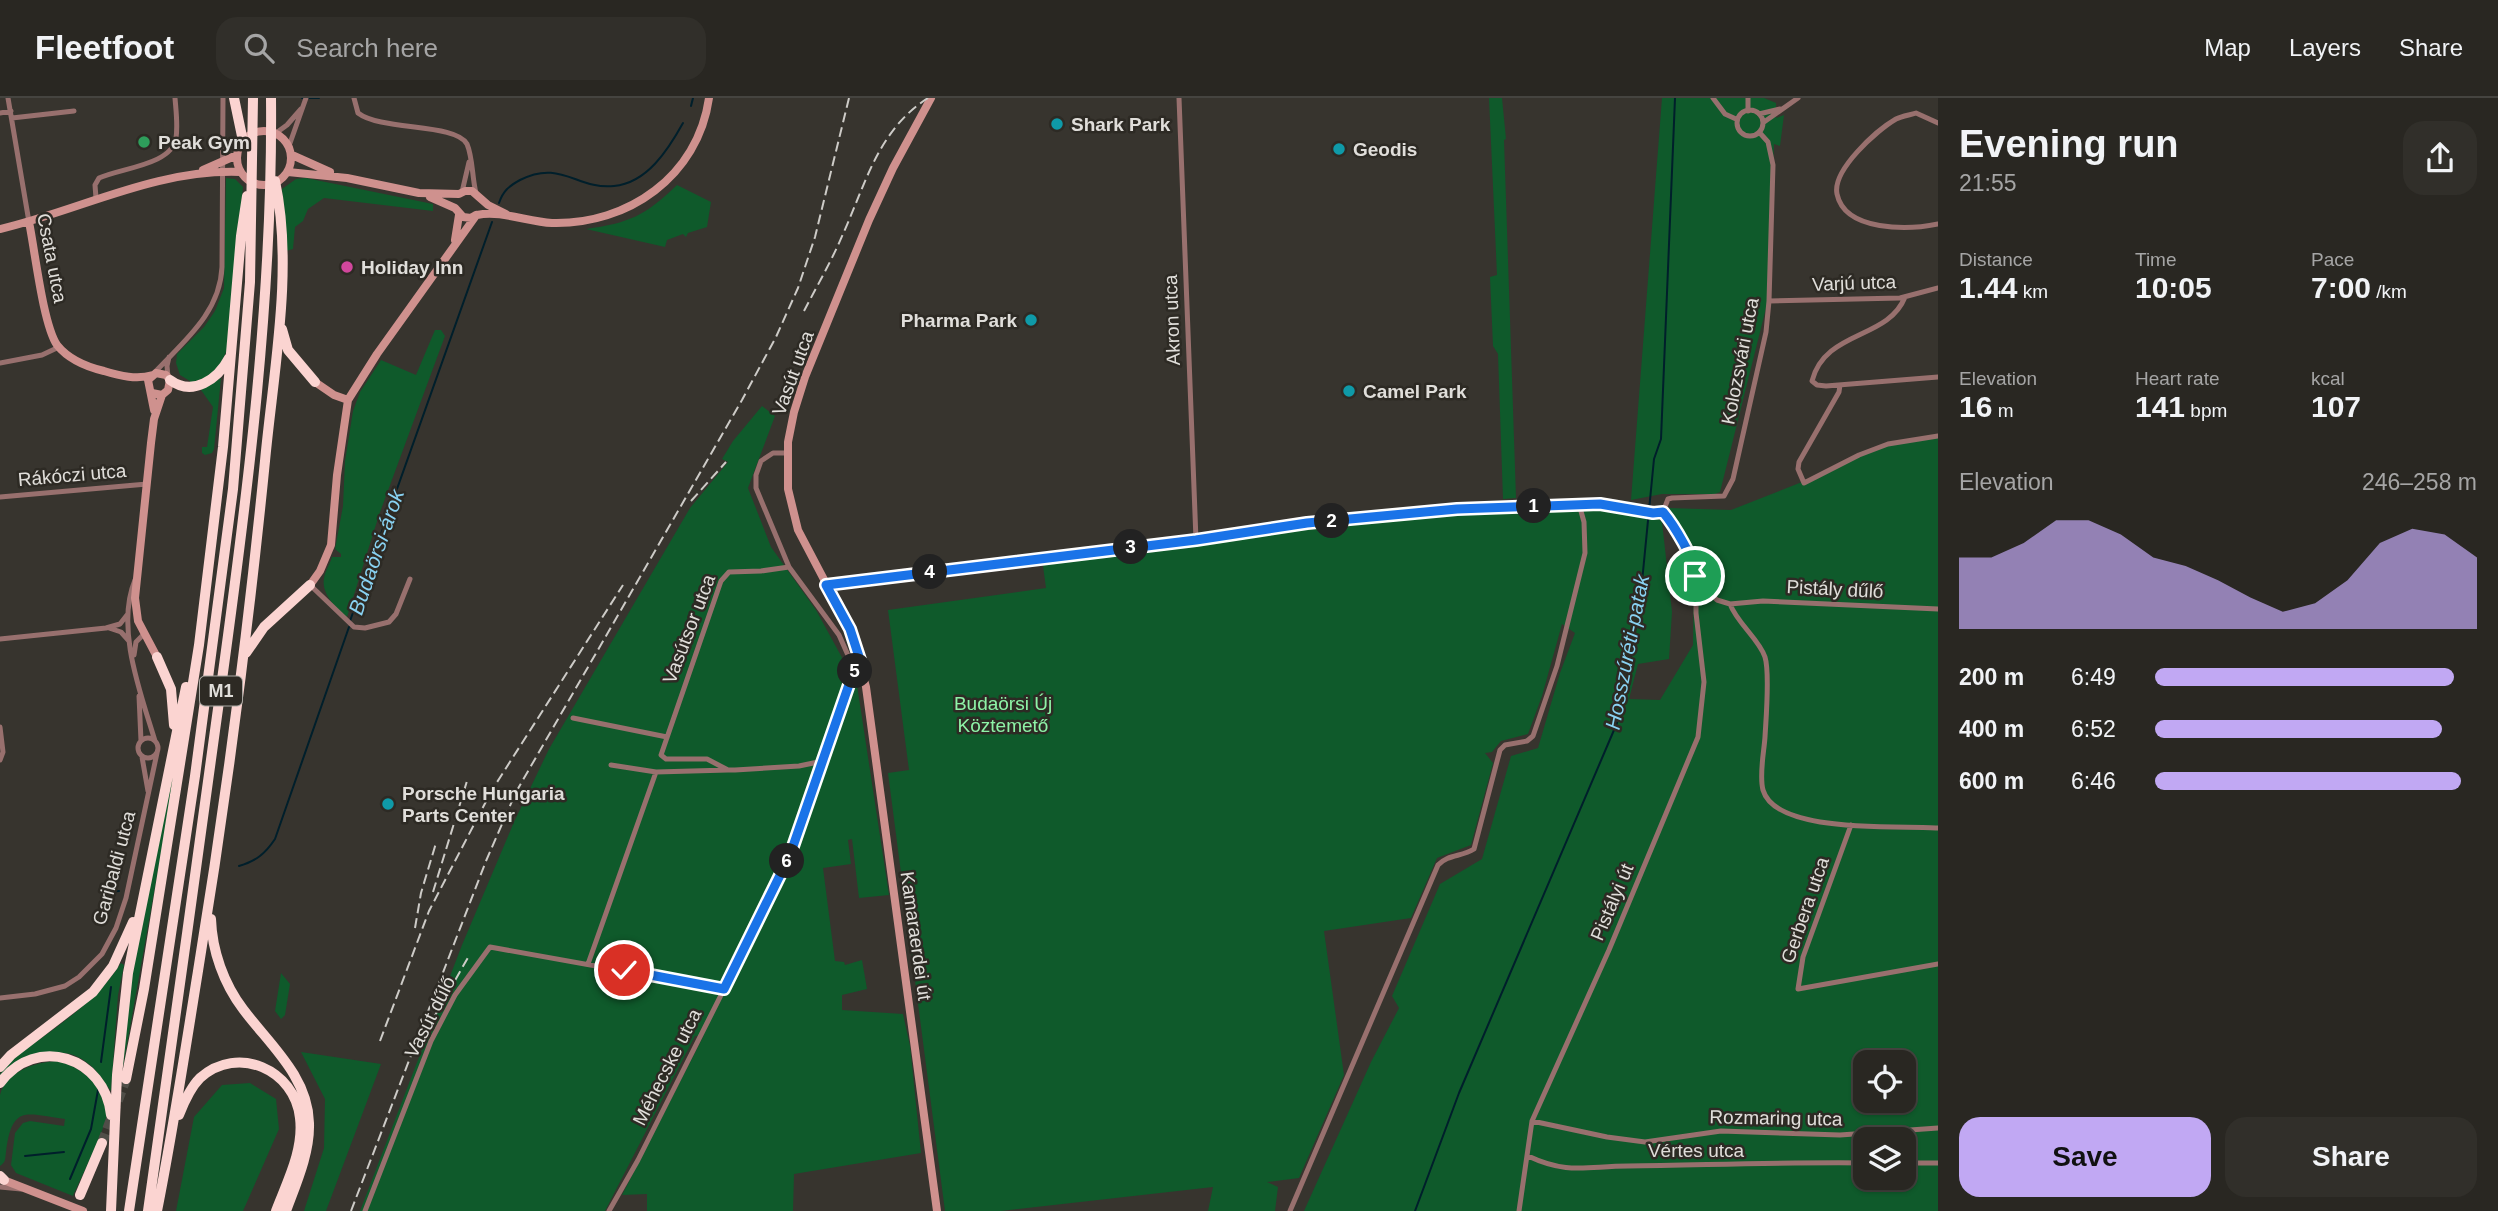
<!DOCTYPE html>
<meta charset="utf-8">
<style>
:root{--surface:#292722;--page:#312f2a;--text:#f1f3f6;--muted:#a5a5a5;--line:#454440;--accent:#c1a8f3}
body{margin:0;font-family:Arial,sans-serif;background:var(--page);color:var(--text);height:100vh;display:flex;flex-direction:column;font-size:26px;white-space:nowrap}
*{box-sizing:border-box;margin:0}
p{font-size:23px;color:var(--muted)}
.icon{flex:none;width:38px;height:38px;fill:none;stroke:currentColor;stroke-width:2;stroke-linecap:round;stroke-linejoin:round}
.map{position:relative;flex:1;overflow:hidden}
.drawer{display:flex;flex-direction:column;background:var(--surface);width:560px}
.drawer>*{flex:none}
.buttons{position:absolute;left:1853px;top:952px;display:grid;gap:14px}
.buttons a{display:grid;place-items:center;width:63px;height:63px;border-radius:14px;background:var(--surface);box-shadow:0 2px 5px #0004,0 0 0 2px var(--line);font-size:35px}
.pin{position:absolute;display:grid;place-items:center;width:60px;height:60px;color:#fff;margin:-30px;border:4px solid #fff;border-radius:50%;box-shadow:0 2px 7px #0007}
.km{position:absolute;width:35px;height:35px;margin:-18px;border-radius:50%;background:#222;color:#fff;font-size:19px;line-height:35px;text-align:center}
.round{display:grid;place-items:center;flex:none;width:74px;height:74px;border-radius:21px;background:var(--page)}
.head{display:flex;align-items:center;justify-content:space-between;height:119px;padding:0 21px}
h1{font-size:38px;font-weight:800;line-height:52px}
.stats{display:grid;grid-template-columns:repeat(3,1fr);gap:10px;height:119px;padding:7px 21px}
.stats div{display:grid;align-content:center}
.stats b{font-size:30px;font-weight:800}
.stats small{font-size:19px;font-weight:400}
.stats p{font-size:19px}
.chart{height:196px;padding:14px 21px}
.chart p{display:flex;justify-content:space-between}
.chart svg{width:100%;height:126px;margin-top:7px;fill:var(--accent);opacity:.7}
.cta{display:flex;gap:14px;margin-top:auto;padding:14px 21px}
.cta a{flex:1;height:80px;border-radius:21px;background:var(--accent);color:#111;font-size:28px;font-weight:800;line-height:80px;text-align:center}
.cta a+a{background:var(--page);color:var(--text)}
ul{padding:0 21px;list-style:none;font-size:23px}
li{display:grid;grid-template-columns:112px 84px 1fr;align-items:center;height:52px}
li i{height:18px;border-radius:9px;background:var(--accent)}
header{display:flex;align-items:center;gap:42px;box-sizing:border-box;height:98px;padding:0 35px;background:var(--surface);border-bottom:2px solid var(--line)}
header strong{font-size:33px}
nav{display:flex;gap:38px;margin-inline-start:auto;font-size:24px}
.search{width:490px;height:63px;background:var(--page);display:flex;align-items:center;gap:18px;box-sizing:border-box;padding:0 24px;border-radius:21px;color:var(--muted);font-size:26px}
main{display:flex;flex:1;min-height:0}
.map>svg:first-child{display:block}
.green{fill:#0f5a2b;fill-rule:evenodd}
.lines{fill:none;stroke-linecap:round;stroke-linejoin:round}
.stream{stroke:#001f2b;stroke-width:2}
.highway-tunnel{stroke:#504e48;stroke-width:10;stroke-dasharray:10 5;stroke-linecap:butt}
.street{stroke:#98706e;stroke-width:5}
.secondary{stroke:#cf918e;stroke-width:8}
.highway{stroke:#fbd4d1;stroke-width:10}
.rail{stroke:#cdcbc7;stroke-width:2;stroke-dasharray:10 5;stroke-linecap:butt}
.route-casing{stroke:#fff;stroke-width:14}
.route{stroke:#1a73e8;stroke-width:9}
.culture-dot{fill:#0f9aa8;stroke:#2d2a24;stroke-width:2.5}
.leisure-dot{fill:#2e9e5b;stroke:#2d2a24;stroke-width:2.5}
.hotel-dot{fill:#d1479c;stroke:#2d2a24;stroke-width:2.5}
.labels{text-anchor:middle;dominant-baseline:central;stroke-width:5;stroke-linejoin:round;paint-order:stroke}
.shield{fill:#2d2a24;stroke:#aaa8a3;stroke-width:2}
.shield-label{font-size:18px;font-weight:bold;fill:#e0deda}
.poi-label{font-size:19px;font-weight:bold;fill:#e0deda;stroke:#2d2a24;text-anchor:start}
.street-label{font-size:19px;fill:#e0deda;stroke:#2d2a24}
.park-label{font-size:19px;fill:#8ef3a7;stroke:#2d2a24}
.water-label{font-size:21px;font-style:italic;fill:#89d2f2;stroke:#2d2a24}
</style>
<header>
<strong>Fleetfoot</strong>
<div class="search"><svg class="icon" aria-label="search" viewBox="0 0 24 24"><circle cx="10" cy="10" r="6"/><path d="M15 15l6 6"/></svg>Search here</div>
<nav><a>Map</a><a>Layers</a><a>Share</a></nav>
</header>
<main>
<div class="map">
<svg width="1938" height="1113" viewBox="0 0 1938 1113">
<rect width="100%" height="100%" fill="#37342e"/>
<path class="green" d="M1489,0H1502L1506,41L1504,42L1516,400L1503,401L1498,256L1493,248L1490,179L1497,177Z
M1662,0H1764L1776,5V20L1784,17L1780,48L1774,46L1767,206L1720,394L1715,396H1662L1631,402Z
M226,80L235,81L243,89L227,252L216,276L190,285V283L180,277L176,265L177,256L204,229L215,213L224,190Z
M306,80L433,106V113L324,100L308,111L303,123L295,129L293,151L286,153L282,91L296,81Z
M677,87L711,104L707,129L688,135L686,139L683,136L667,142L665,149L586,131C629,125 645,118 677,87Z
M435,232H441L445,238L379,417L347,519C336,510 321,496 324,480C325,473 330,466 332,459H341V456L335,451L343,408L345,363L353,313L360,294L381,262L416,277Z
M221,280L214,351L212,355L205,357L202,355V349H207L213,309L201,292Z
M762,308L775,318L748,390L771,449L816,512L857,587L889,797L859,800L852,741L848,742L851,766L823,770L835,863L844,864L845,867L862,862L867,891L842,897V912L903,916L910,948L921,1055L794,1076L793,1113H647V1096L622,1097L704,937L695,938L605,1113H360L462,847L514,724L549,651L690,410L728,364L722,361L733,343Z
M1938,336V1113H1304L1371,964L1399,910L1392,898L1440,786L1482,761L1511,658L1538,650L1560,575L1575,535L1562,526L1542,598L1528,636L1501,643L1492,654L1485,655L1493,665L1471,747L1437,760L1411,820L1324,833L1344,977L1299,1080L1267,1084L1278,1089L1275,1113H1208L1213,1089L1001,1113H945L888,675L909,672L888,512L1046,490L1043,468L1046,464L1256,437L1472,415L1602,412L1657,420L1662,424L1672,514L1669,561L1638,566L1629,601L1660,602L1693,547L1694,460L1669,410L1731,412L1807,382L1889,344ZM1866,964H1904V1003H1866ZM1866,1041H1904V1080H1866Z
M178,648H180L123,969L120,968L127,902Z
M121,865L124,867L118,897L111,993C104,985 99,974 90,967C59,940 29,964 0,980V976L9,963C49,934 94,907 121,865Z
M281,875L290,886L285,917L281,921L275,913Z
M301,954L381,966L326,1113H304L324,1050L325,1001Z
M58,963C83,970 105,988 107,1016C107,1026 79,1085 73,1098L16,1075L11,1067L15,1035L23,1025L30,1023L64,1028L65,1021C26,1016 12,1006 6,1054C5,1061 6,1064 0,1068C0,1052 0,1010 0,997C6,973 36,964 58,963Z
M250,985L276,1001L279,1031L243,1113H176L194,1019L222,987Z"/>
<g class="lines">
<path class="stream" d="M302,0H319
M691,8L693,0
M499,105C503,93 509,88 520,82C561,61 577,92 614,88C647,85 668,52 683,25
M350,523L492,124
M239,768C256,763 265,756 275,741L349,529
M110,794L119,793
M101,964L111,889
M25,1058L64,1054
M70,1081L91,1031L98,992
M1415,1113L1459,995L1617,625L1632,554L1642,484L1654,361L1661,341L1675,0"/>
<path class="highway-tunnel" d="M102,1045L126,981"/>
<path class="street" d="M8,0L29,124
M354,0L358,15C381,33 456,25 467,46C473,60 472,80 476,95
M1179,0L1196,442
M1713,0L1725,16L1736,21
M1748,0V13
M1737 25a13 13 0 1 1 26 0a13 13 0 1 1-26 0Z
M0,15L11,13
M1759,16L1780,11
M12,20L74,13
M1764,24L1798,0
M1938,25L1916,15C1910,17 1902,18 1896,21C1877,32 1832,72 1837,96C1845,134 1909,132 1938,126
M276,35L287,27L301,11
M289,48L306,0
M462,94L469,64
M96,100L95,87L99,80C121,70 172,67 176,40C178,27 176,13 175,0
M1905,199C1888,242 1825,232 1812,283L1817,287L1826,288L1938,279
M1769,203L1900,200L1938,190
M0,265L42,257L59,249
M155,274C184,243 220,215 222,169L223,0
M168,279L167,268L169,259
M1840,287L1839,294L1799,364L1798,371L1804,385L1859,357L1888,346L1938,338
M787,355H773L761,363L756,377V390L789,469L839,537L851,564L860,568
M0,399L147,386
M1663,414L1668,401L1672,400L1724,398L1733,381L1766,234L1769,203L1773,67L1768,44L1759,34
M789,469L761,473L729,474L721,483L661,657L666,661H707L728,672H735L799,668L823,663
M1696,471L1712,497L1717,502L1730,506L1763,503L1938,511
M135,482C115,530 141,596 155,643
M310,487L354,529L365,530L389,524L396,516L410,481
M826,487L1196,442L1307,425L1457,411L1600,406L1653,415L1663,414
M1730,506C1737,525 1759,541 1765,559C1770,575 1766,620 1765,639C1764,654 1759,677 1763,692C1776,737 1902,727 1938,730
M109,530L121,534L129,543
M0,541L106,530L120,526L127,517
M134,557L136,544L144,536
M139,598L141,643
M573,620L667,639
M0,629L3,654L0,662
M138 650a10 10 0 1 1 20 0a10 10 0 1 1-20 0Z
M142,659L148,693
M611,667L656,674L728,672
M1851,727L1803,859L1798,891L1938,866
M588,866L656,674
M0,900L35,896L65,888L79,879L102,856L116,830L126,800L157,655
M1532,1023L1607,1039L1645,1044L1721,1033L1840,1037L1938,1030
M1528,1058C1568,1077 1587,1068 1628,1068C1707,1067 1787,1064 1866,1065
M1904,1065H1938
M0,1089L21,1091
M365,1113L431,943L455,897L490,849L724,891
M609,1113L638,1062L779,782L790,757L853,574L862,568
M1290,1113L1438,767C1448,756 1462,759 1474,751L1500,652L1505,647L1527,643L1533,638L1557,568L1585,455L1584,424L1579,406
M1519,1113L1532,1023L1609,852L1698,639L1704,584L1696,515V471L1663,414"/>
<path class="secondary" d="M931,0L893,70L869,122L805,279L794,314L788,344V391L798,432L850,531L866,589L937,1113
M237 60a27 27 0 1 1 54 0a27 27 0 1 1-54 0Z
M292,57L330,74
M203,72L237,57
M288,74L347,80L419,95L459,96L465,93H472L488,107L506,116
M430,99L455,110L463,119L471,120L476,117
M477,117C501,112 528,124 552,125C628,127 698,78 709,0
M29,124C35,153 43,226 57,247C69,262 87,269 104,273C120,278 137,282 153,277
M0,131C81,112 155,71 240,74
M455,142L459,117
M315,284L334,297L348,302
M152,295L162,297L168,292L170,282L166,277L156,275L148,282L154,312
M310,487L320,473L331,447L337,377L348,302L377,256L475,119
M157,559L138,523L135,500L151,345L154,321L162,297
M1,1081L83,1113"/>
<path class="highway" d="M234,0L243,43
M282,231L288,252L315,284
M170,282C193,299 218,281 229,260
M246,555L264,529L310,487
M157,559L171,591L174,627
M211,821C212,853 224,886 243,911C269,946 308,978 309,1025C310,1055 296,1086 286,1113
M0,969L11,957L93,894L113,868L133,824
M126,981L144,891L199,547L223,349L241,138L247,98
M0,985C36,936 105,959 111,1017
M179,1017C184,1004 190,990 200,980C238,946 295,972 300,1020C304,1052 287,1084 276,1113
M0,1078L4,1082
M80,1097L102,1045
M111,1113L117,977L128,875L186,589
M129,1113L195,678L233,391L250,184L253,0
M148,1113C173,938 197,764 221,589C248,393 273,198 271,0
M157,1113C173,1033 185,953 198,873C226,703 248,534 265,363C273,276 294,170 275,83"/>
<path class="rail" d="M804,213C817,188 832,162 843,136C866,85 878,32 928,0
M691,403L726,364
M433,794L467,683
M415,830L421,795L436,745
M433,921L470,856
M380,943L429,813L492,692L623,487
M351,1113L486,763L516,694L742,302L776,239L798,190L815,139L849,0"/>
</g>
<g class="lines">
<defs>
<path id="route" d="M624,872L724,891L790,757L853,575L862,568L850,531L826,487L1196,442L1307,425L1457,411L1600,406L1653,415L1663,414C1673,426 1696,462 1695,478"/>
</defs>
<use href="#route" class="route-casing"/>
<use href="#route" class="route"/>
</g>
<g class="culture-dot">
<circle cx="1057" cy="26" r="7"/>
<circle cx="1339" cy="51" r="7"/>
<circle cx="1031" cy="222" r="7"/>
<circle cx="1349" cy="293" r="7"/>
<circle cx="388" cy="706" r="7"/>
</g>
<circle class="leisure-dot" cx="144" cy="44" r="7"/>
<circle class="hotel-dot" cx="347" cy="169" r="7"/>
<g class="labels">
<rect class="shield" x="200" y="578.5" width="42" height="29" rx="5"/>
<g class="shield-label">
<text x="221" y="593">M1</text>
</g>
<g class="poi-label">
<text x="1071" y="26">Shark Park</text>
<text x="158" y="44">Peak Gym</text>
<text x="1353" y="51">Geodis</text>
<text x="361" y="169">Holiday Inn</text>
<text x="1017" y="222" text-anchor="end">Pharma Park</text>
<text x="1363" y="293">Camel Park</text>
<text x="402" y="695">Porsche Hungaria<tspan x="402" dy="22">Parts Center</tspan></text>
</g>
<g class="street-label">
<text transform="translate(52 160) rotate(79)">Csata utca</text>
<text transform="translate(1854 185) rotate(-2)">Varjú utca</text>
<text transform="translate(1172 222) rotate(-92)">Akron utca</text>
<text transform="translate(1740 263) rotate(-79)">Kolozsvári utca</text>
<text transform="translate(793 275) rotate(-70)">Vasút utca</text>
<text transform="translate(72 377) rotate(-5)">Rákóczi utca</text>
<text transform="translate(1835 491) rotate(3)">Pistály dűlő</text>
<text transform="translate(689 531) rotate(-69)">Vasútsor utca</text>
<text transform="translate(114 770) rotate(-75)">Garibaldi utca</text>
<text transform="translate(1612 804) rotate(-67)">Pistályi út</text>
<text transform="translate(1805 812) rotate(-71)">Gerbera utca</text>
<text transform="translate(916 838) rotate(82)">Kamaraerdei út</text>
<text transform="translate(430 919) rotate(-63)">Vasút dűlő</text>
<text transform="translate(667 969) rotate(-63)">Méhecske utca</text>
<text transform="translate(1776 1020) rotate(1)">Rozmaring utca</text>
<text x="1696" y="1052">Vértes utca</text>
</g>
<g class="park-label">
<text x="1003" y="605">Budaörsi Új<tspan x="1003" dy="22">Köztemető</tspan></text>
</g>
<g class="water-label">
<text transform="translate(376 454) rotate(-71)">Budaörsi-árok</text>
<text transform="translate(1627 554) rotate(-79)">Hosszúréti-patak</text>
</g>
</g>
</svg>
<div class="buttons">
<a><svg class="icon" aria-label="locate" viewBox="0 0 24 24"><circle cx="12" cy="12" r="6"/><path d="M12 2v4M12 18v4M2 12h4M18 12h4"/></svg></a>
<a><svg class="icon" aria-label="layers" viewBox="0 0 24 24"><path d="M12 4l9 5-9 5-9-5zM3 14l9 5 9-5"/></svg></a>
</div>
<div class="pin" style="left:1695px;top:478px;background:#1e9e55"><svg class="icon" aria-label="arrive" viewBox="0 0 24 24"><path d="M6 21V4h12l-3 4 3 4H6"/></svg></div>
<div class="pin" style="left:624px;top:872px;background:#d93025"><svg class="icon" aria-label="check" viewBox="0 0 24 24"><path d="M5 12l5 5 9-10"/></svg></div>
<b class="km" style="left:1534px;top:408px">1</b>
<b class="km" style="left:1332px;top:423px">2</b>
<b class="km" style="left:1131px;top:449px">3</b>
<b class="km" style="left:930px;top:474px">4</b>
<b class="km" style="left:855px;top:573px">5</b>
<b class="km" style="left:787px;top:763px">6</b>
</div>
<section class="drawer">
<div class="head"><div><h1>Evening run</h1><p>21:55</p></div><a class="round"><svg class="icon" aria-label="share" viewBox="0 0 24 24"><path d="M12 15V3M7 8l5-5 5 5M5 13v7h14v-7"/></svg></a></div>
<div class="stats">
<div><p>Distance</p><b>1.44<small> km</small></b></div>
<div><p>Time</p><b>10:05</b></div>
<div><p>Pace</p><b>7:00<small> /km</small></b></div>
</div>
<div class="stats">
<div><p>Elevation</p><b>16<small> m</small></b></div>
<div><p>Heart rate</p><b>141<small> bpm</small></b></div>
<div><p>kcal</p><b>107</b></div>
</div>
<div class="chart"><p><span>Elevation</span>246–258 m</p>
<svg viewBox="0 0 160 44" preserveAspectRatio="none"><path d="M0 44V19L10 19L20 14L30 6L40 6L50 11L60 19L70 22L80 27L90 33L100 38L110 35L120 27L130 14L140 9L150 11L160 19V44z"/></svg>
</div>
<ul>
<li><b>200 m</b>6:49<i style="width:93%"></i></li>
<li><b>400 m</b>6:52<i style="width:89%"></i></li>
<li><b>600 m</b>6:46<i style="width:95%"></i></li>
</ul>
<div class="cta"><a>Save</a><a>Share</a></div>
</section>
</main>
